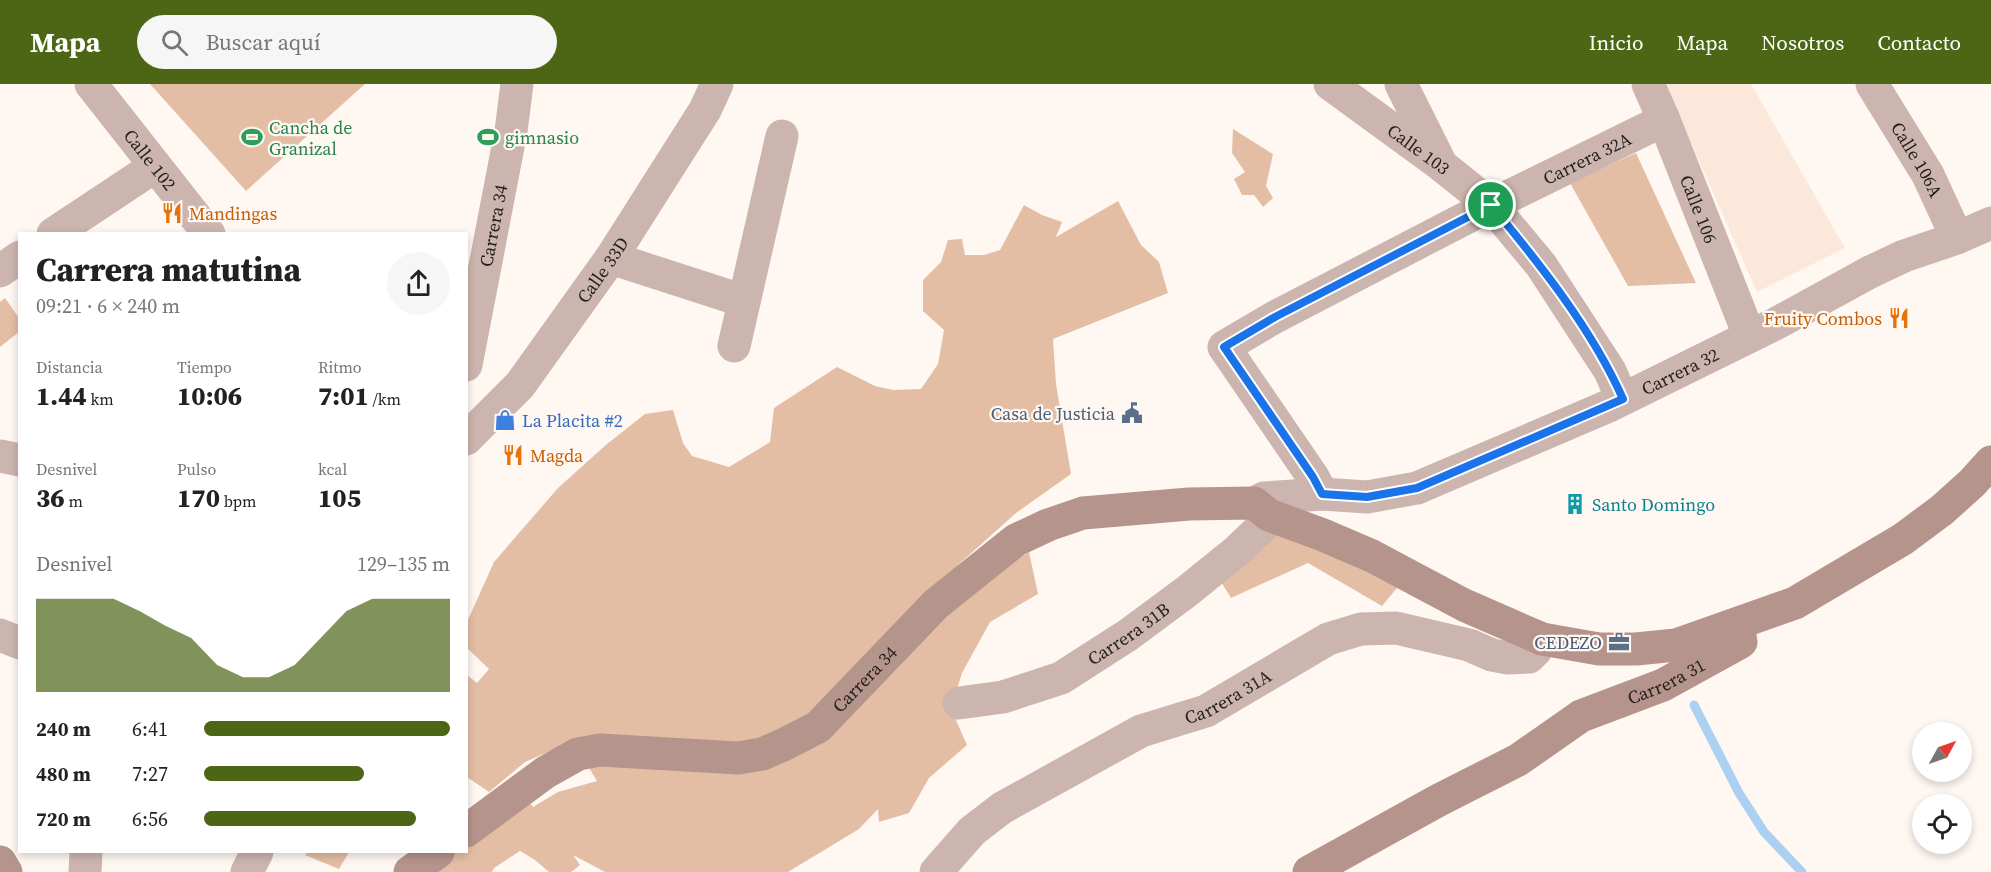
<!DOCTYPE html>
<html lang="es">
<meta charset="utf-8">
<style>
:root{--surface:#fff;--page:#f6f6f6;--text:#222;--muted:#767676;--accent:#4d6616}
body{margin:0;font-family:"Source Serif 4",serif;background:var(--page);color:var(--text);height:100vh;display:flex;flex-direction:column;font-size:22px;white-space:nowrap}
*{box-sizing:border-box;margin:0}
p{font-size:20px;color:var(--muted)}
.icon{flex:none;width:33px;height:33px;fill:none;stroke:currentColor;stroke-width:2;stroke-linecap:round;stroke-linejoin:round}
.map{position:relative;flex:1;overflow:hidden}
.side{position:absolute;left:18px;top:148px;width:450px;height:621px;display:flex;flex-direction:column;background:var(--surface);border-radius:0px;box-shadow:0 3px 9px #0003}
.side>*{flex:none}
.needle{width:39px;rotate:50deg}
.fabs{position:absolute;left:1912px;top:638px;display:grid;gap:12px}
.fabs a{display:grid;place-items:center;width:60px;height:60px;border-radius:50%;background:var(--surface);box-shadow:0 3px 9px #0003;font-size:30px}
.pin{position:absolute;display:grid;place-items:center;width:51px;height:51px;color:#fff;margin:-26px;border:3px solid #fff;border-radius:50%;box-shadow:0 2px 6px #0007}
.round{display:grid;place-items:center;flex:none;width:63px;height:63px;border-radius:32px;background:var(--page)}
.head{display:flex;align-items:center;justify-content:space-between;height:102px;padding:0 18px}
h1{font-size:33px;font-weight:800;line-height:45px}
.stats{display:grid;grid-template-columns:repeat(3,1fr);gap:9px;height:102px;padding:6px 18px}
.stats div{display:grid;align-content:center}
.stats b{font-size:26px;font-weight:800}
.stats small{font-size:16px;font-weight:400}
.stats p{font-size:16px}
.chart{height:168px;padding:12px 18px}
.chart p{display:flex;justify-content:space-between}
.chart svg{width:100%;height:108px;margin-top:6px;fill:var(--accent);opacity:.7}
ul{padding:0 18px;list-style:none;font-size:20px}
li{display:grid;grid-template-columns:96px 72px 1fr;align-items:center;height:45px}
li i{height:15px;border-radius:8px;background:var(--accent)}
header{display:flex;align-items:center;gap:36px;box-sizing:border-box;height:84px;padding:0 30px;background:var(--accent);color:#fff}
header strong{font-size:28px}
nav{display:flex;gap:33px;margin-inline-start:auto;font-size:21px}
.search{width:420px;height:54px;background:var(--page);display:flex;align-items:center;gap:15px;box-sizing:border-box;padding:0 21px;border-radius:33px;color:var(--muted);font-size:22px}
.map>svg:first-child{display:block}
.built{fill:#fbe8db}
.green{fill:#e4bea4}
.lines{fill:none;stroke-linecap:round;stroke-linejoin:round}
.stream{stroke:#abd0f2;stroke-width:9}
.street{stroke:#ccb5af;stroke-width:33}
.secondary{stroke:#b5948c;stroke-width:33}
.route-casing{stroke:#fff;stroke-width:12}
.route{stroke:#1a73e8;stroke-width:8}
.labels{text-anchor:middle;dominant-baseline:central;stroke-width:4.5;stroke-linejoin:round;paint-order:stroke}
.leisure-label{font-size:18px;fill:#27864d;stroke:#fff7f2;text-anchor:start}
.street-label{font-size:18px;fill:#241f1c;stroke:#fff7f2}
.food-label{font-size:18px;fill:#c56008;stroke:#fff7f2;text-anchor:start}
.service-label{font-size:18px;fill:#4e5e75;stroke:#fff7f2;text-anchor:end}
.shop-label{font-size:18px;fill:#366cbe;stroke:#fff7f2;text-anchor:start}
.culture-label{font-size:18px;fill:#0d838f;stroke:#fff7f2;text-anchor:start}
</style>
<header>
<strong>Mapa</strong>
<div class="search"><svg class="icon" aria-label="search" viewBox="0 0 24 24"><circle cx="10" cy="10" r="6"/><path d="M15 15l6 6"/></svg>Buscar aquí</div>
<nav><a>Inicio</a><a>Mapa</a><a>Nosotros</a><a>Contacto</a></nav>
</header>
<div class="map">
<svg width="1991" height="788" viewBox="0 0 1991 788">
<rect width="100%" height="100%" fill="#fff7f2"/>
<path class="built" d="M1665,0H1751L1845,164L1757,208Z"/>
<path class="green" d="M150,0H365L246,107Z
M1233,45L1273,70L1266,102L1273,114L1263,123L1254,111H1242L1234,95L1245,88L1232,69Z
M1636,69L1696,199L1628,202L1570,99Z
M1118,117L1141,161L1159,178L1168,209L1053,255L1056,300L1071,390L1016,429L958,481L975,502L1029,468L1038,510L990,538L962,589L951,625L967,661L929,694L909,729L879,738L878,725L859,745L788,788H605L573,771L580,781L571,788H549L535,776L520,767L494,784L492,788H430L456,768H466L467,760L526,714L533,723L558,708L597,697L573,657L525,678L489,708L467,693V591L477,599L489,585L467,564V538L494,478L558,404L607,360L645,330L673,326L683,359L692,372L729,383L770,358L774,324L837,283L875,302L893,306L921,305L938,280L944,246L923,227V196L941,178L948,156L962,155L965,171H984L1000,166L1024,121L1042,131L1062,138L1056,153Z
M5,214L19,234V248L0,263V218Z
M1269,440L1402,498L1382,522L1308,479L1231,514L1218,493Z
M308,768H349L339,785L305,771Z"/>
<g class="lines">
<path class="stream" d="M1694,621L1739,709L1764,748L1802,788"/>
<g class="street">
<path id="s1" d="M91,0L209,150"/>
<path id="s2" d="M1330,0L1441,81L1491,121L1541,181L1610,287L1622,315"/>
<path d="M1401,0L1439,76"/>
<path id="s3" d="M1648,0L1664,36L1749,251"/>
<path id="s4" d="M1872,0L1928,91L1957,154"/>
<path d="M53,150L154,83"/>
<path d="M611,174L744,217"/>
<path d="M0,187L20,173"/>
<path d="M734,262L782,52"/>
<path id="s5" d="M466,281L511,47L517,0"/>
<path id="s6" d="M466,355L520,301L611,174L705,26L717,0"/>
<path d="M0,372L20,376"/>
<path id="s7" d="M1322,410L1313,393L1224,263L1275,233L1491,121L1664,36"/>
<path id="s8" d="M1254,419L1264,414L1322,410L1367,413L1417,404L1611,321L1777,239L1870,188L1904,172L1957,154L1991,139"/>
<path d="M0,551L20,559"/>
<path id="s9" d="M959,619L1003,613L1061,594L1128,551L1186,508L1238,466L1263,442L1269,431"/>
<path d="M85,788L86,768"/>
<path d="M247,788L257,768"/>
<path id="s10" d="M936,788L972,747L1002,724L1141,647L1206,627L1328,555L1361,545L1396,544L1469,561L1492,571L1508,574L1529,573L1536,566L1542,555"/>
</g>
<g class="secondary">
<path id="s11" d="M466,747L546,688L578,670L600,666L738,674L762,670L783,661L818,643L936,520L1016,456L1048,441L1083,429L1189,420L1254,419L1269,431L1323,451L1372,472L1464,521L1542,555L1599,565H1636L1676,561L1795,519L1903,455L1942,426L1972,399L1991,378"/>
<path d="M0,778L6,788"/>
<path d="M410,788L438,768"/>
<path id="s12" d="M1309,788L1439,716L1518,676L1581,632L1663,601L1741,558L1738,542"/>
</g>
</g>
<g class="lines">
<defs>
<path id="route" d="M1491,121C1539,179 1592,245 1623,315L1417,404L1367,413L1322,410L1313,393L1224,263L1275,233Z"/>
</defs>
<use href="#route" class="route-casing"/>
<use href="#route" class="route"/>
</g>
<defs>
<symbol id="stadium-bare" viewBox="-9 -9 18 18"><path d="M0-5a6.5 5 0 1 0 0 10a6.5 5 0 1 0 0-10ZM-3.5-1.8h7v3.6h-7Z" fill="#2e9e5b" stroke="#fff7f2" stroke-width="2.5" paint-order="stroke"/></symbol>
<symbol id="restaurant-bare" viewBox="-9 -9 18 18"><path d="M-5-6h1v4h1v-4h1v4h1v-4h1v5L-1.5 .5V6h-2V.5L-5-1ZM5-6V6H3V1.5H1.5Q1.5-4 5-6Z" fill="#e8710a" stroke="#fff7f2" stroke-width="2.5" paint-order="stroke"/></symbol>
<symbol id="civic-bare" viewBox="-9 -9 18 18"><path d="M-.6-6.5H3V-4.5H.6V-3L4-1V1h2V6H-6V1h2V-1L-.6-3ZM-1.2 2.5V6h2.4V2.5Z" fill="#5c6f8a" stroke="#fff7f2" stroke-width="2.5" paint-order="stroke"/></symbol>
<symbol id="shop-bare" viewBox="-9 -9 18 18"><path d="M-5-2.5h2.3a2.7 3.5 0 0 1 5.4 0H5L5.5 6h-11ZM-1.5-2.5h3a1.5 2.3 0 0 0-3 0Z" fill="#3f7fe0" stroke="#fff7f2" stroke-width="2.5" paint-order="stroke"/></symbol>
<symbol id="building-bare" viewBox="-9 -9 18 18"><path d="M-4-6H4V6H1V3H-1V6H-4ZM-2.5-4.3h1.7v1.8h-1.7ZM.8-4.3h1.7v1.8H.8ZM-2.5-1h1.7V.8h-1.7ZM.8-1h1.7V.8H.8Z" fill="#0f9aa8" stroke="#fff7f2" stroke-width="2.5" paint-order="stroke"/></symbol>
<symbol id="office-bare" viewBox="-9 -9 18 18"><path d="M-6-3h4V-5.5h4V-3h4V5H-6ZM-1-4.5V-3h2v-1.5ZM-6 0V1H6V0Z" fill="#5c6f8a" stroke="#fff7f2" stroke-width="2.5" paint-order="stroke"/></symbol>
</defs>
<g fill-rule="evenodd">
<use href="#stadium-bare" x="237" y="38" width="30" height="30"/>
<use href="#stadium-bare" x="473" y="38" width="30" height="30"/>
<use href="#restaurant-bare" x="157" y="114" width="30" height="30"/>
<use href="#restaurant-bare" x="1884" y="219" width="30" height="30"/>
<use href="#civic-bare" x="1117" y="314" width="30" height="30"/>
<use href="#shop-bare" x="490" y="321" width="30" height="30"/>
<use href="#restaurant-bare" x="498" y="356" width="30" height="30"/>
<use href="#building-bare" x="1560" y="405" width="30" height="30"/>
<use href="#office-bare" x="1604" y="543" width="30" height="30"/>
</g>
<g class="labels">
<g class="leisure-label">
<text x="269" y="43">Cancha de<tspan x="269" dy="21">Granizal</tspan></text>
<text x="505" y="53">gimnasio</text>
</g>
<g class="street-label">
<text stroke="none"><textPath href="#s2" startOffset="110">Calle 103</textPath></text>
<text stroke="none"><textPath href="#s7" startOffset="586">Carrera 32A</textPath></text>
<text stroke="none"><textPath href="#s1" startOffset="96">Calle 102</textPath></text>
<text stroke="none"><textPath href="#s4" startOffset="88">Calle 106A</textPath></text>
<text stroke="none"><textPath href="#s3" startOffset="135">Calle 106</textPath></text>
<text stroke="none"><textPath href="#s5" startOffset="142">Carrera 34</textPath></text>
<text stroke="none"><textPath href="#s6" startOffset="218">Calle 33D</textPath></text>
<text stroke="none"><textPath href="#s8" startOffset="453">Carrera 32</textPath></text>
<text stroke="none"><textPath href="#s9" startOffset="186">Carrera 31B</textPath></text>
<text stroke="none"><textPath href="#s11" startOffset="450">Carrera 34</textPath></text>
<text stroke="none"><textPath href="#s12" startOffset="406">Carrera 31</textPath></text>
<text stroke="none"><textPath href="#s10" startOffset="345">Carrera 31A</textPath></text>
</g>
<g class="food-label">
<text x="189" y="129">Mandingas</text>
<text x="1882" y="234" text-anchor="end">Fruity Combos</text>
<text x="530" y="371">Magda</text>
</g>
<g class="service-label">
<text x="1115" y="329">Casa de Justicia</text>
<text x="1602" y="558">CEDEZO</text>
</g>
<g class="shop-label">
<text x="522" y="336">La Placita #2</text>
</g>
<g class="culture-label">
<text x="1592" y="420">Santo Domingo</text>
</g>
</g>
</svg>
<div class="fabs">
<a><svg class="needle" viewBox="-14 -14 28 28"><path d="M0-13l5 13h-10z" fill="#e53935"/><path d="M0 13l5-13h-10z" fill="#767676"/></svg></a>
<a><svg class="icon" aria-label="locate" viewBox="0 0 24 24"><circle cx="12" cy="12" r="6"/><path d="M12 2v4M12 18v4M2 12h4M18 12h4"/></svg></a>
</div>
<div class="pin" style="left:1491px;top:121px;background:#1e9e55"><svg class="icon" aria-label="arrive" viewBox="0 0 24 24"><path d="M6 21V4h12l-3 4 3 4H6"/></svg></div>
<section class="side">
<div class="head"><div><h1>Carrera matutina</h1><p>09:21 · 6 × 240 m</p></div><a class="round"><svg class="icon" aria-label="share" viewBox="0 0 24 24"><path d="M12 15V3M7 8l5-5 5 5M5 13v7h14v-7"/></svg></a></div>
<div class="stats">
<div><p>Distancia</p><b>1.44<small> km</small></b></div>
<div><p>Tiempo</p><b>10:06</b></div>
<div><p>Ritmo</p><b>7:01<small> /km</small></b></div>
</div>
<div class="stats">
<div><p>Desnivel</p><b>36<small> m</small></b></div>
<div><p>Pulso</p><b>170<small> bpm</small></b></div>
<div><p>kcal</p><b>105</b></div>
</div>
<div class="chart"><p><span>Desnivel</span>129–135 m</p>
<svg viewBox="0 0 160 44" preserveAspectRatio="none"><path d="M0 44V6L10 6L20 6L30 6L40 11L50 17L60 22L70 33L80 38L90 38L100 33L110 22L120 11L130 6L140 6L150 6L160 6V44z"/></svg>
</div>
<ul>
<li><b>240 m</b>6:41<i style="width:100%"></i></li>
<li><b>480 m</b>7:27<i style="width:65%"></i></li>
<li><b>720 m</b>6:56<i style="width:86%"></i></li>
</ul>
</section>
</div>
